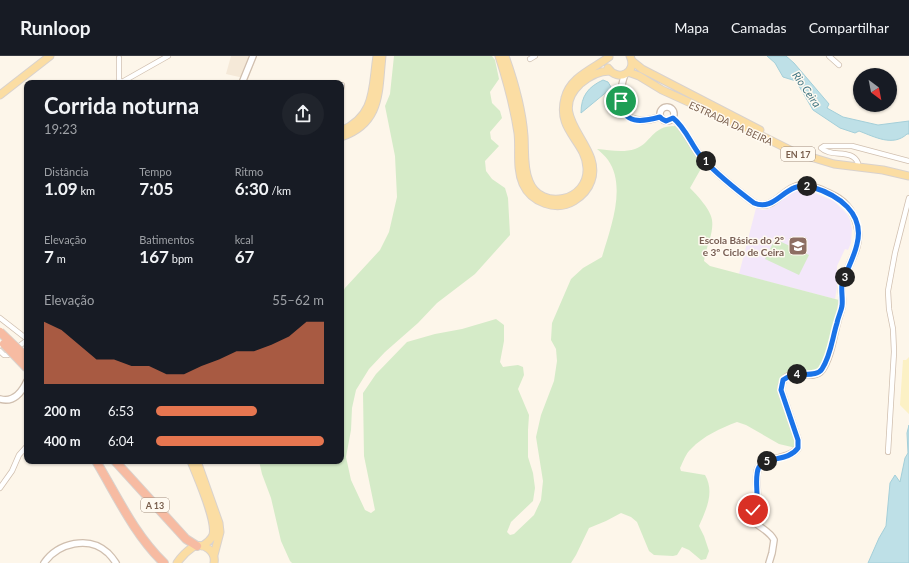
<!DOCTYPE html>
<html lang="pt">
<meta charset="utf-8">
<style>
:root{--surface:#171b24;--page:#20242c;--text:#f1f3f6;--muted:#9ea1a6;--line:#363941;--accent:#e67650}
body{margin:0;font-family:Lato,sans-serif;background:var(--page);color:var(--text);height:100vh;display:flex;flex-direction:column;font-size:15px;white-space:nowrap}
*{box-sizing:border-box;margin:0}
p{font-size:13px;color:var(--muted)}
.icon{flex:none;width:22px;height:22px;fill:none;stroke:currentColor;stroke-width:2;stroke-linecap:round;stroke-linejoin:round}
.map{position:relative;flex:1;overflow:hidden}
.side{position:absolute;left:24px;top:24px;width:320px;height:384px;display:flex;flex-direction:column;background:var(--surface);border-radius:8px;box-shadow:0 1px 3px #0004}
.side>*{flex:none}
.needle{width:26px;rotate:148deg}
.controls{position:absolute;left:853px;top:12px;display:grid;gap:8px}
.controls a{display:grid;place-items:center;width:44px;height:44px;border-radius:50%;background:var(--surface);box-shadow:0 1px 3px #0004;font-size:20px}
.pin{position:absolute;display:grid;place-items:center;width:34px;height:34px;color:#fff;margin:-17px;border:2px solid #fff;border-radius:50%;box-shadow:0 1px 4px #0007}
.km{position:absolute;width:20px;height:20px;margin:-10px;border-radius:50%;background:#222;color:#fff;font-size:11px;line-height:20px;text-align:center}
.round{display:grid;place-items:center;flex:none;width:42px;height:42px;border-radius:21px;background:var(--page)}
.overview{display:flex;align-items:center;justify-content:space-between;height:68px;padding:0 20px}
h1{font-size:22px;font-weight:700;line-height:30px}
.metrics{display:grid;grid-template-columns:repeat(3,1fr);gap:6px;height:68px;padding:4px 20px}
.metrics div{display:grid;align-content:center}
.metrics b{font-size:17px;font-weight:700}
.metrics small{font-size:11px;font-weight:400}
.metrics p{font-size:11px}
.chart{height:112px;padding:8px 20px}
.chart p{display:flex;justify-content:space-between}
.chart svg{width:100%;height:72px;margin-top:4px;fill:var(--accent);opacity:.7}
ul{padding:0 20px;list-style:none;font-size:13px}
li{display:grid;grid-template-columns:64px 48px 1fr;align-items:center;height:30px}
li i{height:10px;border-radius:5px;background:var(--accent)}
header{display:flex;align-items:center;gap:24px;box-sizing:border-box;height:56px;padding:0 20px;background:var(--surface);border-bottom:1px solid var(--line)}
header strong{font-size:19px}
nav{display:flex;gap:22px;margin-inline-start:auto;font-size:14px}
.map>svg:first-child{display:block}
.residential{fill:#f5e9d8}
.education{fill:#f3e7fa}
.green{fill:#d5ebc8}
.sand{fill:#fcf1c5}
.water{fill:#bee0e7;stroke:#a4cfd9}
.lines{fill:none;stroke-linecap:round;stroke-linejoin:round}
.minor-casing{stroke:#d0bfaf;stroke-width:6}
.tertiary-casing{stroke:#d0bfaf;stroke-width:8}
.primary-casing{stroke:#d9d2cd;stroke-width:9}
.motorway-casing{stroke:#d9d2cd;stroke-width:10}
.minor{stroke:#fff;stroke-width:4.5}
.tertiary{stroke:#fff;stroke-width:5.5}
.primary{stroke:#fbdda3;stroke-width:7}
.motorway{stroke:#f7bba2;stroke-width:8}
.motorway-bridge-casing{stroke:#d9d2cd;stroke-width:10;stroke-linecap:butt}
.motorway-bridge{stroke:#f7bba2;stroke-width:8}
.route-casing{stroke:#fff;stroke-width:8}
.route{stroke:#1a73e8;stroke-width:5}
.labels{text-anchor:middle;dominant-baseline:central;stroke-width:3;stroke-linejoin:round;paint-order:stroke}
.shield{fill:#fffaf1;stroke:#a18d7e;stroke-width:1}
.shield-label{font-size:9px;font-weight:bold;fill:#795e4c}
.street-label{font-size:10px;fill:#795e4c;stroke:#fffaf1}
.education-label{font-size:10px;font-weight:bold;fill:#785e54;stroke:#fffaf1;text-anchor:end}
.water-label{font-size:11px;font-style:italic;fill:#437784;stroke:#fffaf1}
</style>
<header>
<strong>Runloop</strong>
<nav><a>Mapa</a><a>Camadas</a><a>Compartilhar</a></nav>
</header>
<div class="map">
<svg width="909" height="507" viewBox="0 0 909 507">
<rect width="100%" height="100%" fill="#fdf6ea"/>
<path class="residential" d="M231,0H257L248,23L226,18Z"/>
<path class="education" d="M799,133H808L810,135L834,145L847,158L850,164L852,173L851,187L848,194L845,193L837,210V231L835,243L739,218L756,152L762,154L769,153L793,135Z"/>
<path class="green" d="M394,0H492L495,4L499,23L490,36L492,47L500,55L502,62L490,76L491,83L499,90L485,105L486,115L492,123L505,132L508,142L510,179L475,218L437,247L418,267L385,296L369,313L356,334L352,352L351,374L346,401L351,424L365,454L371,457L375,454L364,400L363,337L376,318L407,286L435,278L462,273L496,263L504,269V285L500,306L503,311L518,309L523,311L524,319L518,333L529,359L528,374V401L533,417L535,432L533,445L511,466L507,476L510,479L514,478L534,459L541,444L543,425L536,381L541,359L554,325L557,305L556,293L551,284L552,267L571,223L583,212L602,201C610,173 627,131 608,104C605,100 601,96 597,93C609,94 623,97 635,93C652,87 651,70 675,70L681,77L703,109L690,132C697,139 711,154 712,164C714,177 706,191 704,205L710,210L839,244C834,265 832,296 819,314L789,316L781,321L777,331L780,341L796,383V392L779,388L746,369L737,366C721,372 703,380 691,393C686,397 683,406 680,412L681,415L705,419C715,436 706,454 699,470L704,480L709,495L706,503L701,504L689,494L682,491L677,499L673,500L654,499L649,495L637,466L631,461L621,457L606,465L589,472L576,499L571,507H292L290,505L281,485L271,442L262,418L259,405H341V240L345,232L380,194L389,176L397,141L395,100L385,50L390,38Z
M775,183L809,199L799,219L765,203Z"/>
<path class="sand" d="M909,301V358L900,349L903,304H906Z"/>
<path class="water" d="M767,0H786L794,7L829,48L827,52L843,61L878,69L909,65V78H907C893,91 875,81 859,75L855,77L840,72L813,54L796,25L783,21L775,7Z
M603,24L608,26L611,31L609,34L581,57C581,40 588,31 603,24Z
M909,369V507H868L879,482L886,470L890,427L895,419L900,426L905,402L908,397L907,377Z"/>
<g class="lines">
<defs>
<path id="minor" d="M829,0L839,9
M119,2V24L122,26L168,0
M530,3L535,0
M341,34L342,29
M858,107C852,92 831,102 821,92L824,90H852L909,105
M0,262L27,283
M0,295L4,299H8L27,284
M888,396L894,296L893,273L889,253L888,235L895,197L909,142
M0,432L12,415L19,399L27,390"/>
<path id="tertiary" d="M625,18C614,50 622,73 660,61
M242,27L253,0
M660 58a7 7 0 1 1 14 0a7 7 0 1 1-14 0Z
M673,62C686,73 691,89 702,102C716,117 738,135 754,147C774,156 782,132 800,129C811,128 825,135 835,140C847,146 856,160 858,174C861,193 846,211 842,229C841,236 843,243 842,250C841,256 838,262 837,268C833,282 831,301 822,314C812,328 783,305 781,334L798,384V392C788,405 763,400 758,413C755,422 758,432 757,441C755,448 751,455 753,462C755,471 769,473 774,484L772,497L769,507
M0,343C14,347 22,336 27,325
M44,507C58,487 89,479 108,497C111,500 114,504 116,507"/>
<path id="primary" d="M499,0C507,25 514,51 518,77C520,93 516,112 523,128C531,146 556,156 574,145C582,140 588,134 591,125C604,89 544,62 580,28C589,20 598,15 610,15
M505,0C514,25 522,53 524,80C525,95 523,111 529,125C541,156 589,145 587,112C586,85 556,75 565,42C570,21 593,13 609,1
M632,5L642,13L760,74
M608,12C618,27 638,16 630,0
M628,16L639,20L662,34L750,74L794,96L834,108L883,114L909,120
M0,39L50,0
M341,75C376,60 372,32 377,0
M341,81C382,67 378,35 382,0
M191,405C197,421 217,464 213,479C211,484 207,487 202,490
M197,405L219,467L220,476L214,499
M177,507C181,501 187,495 193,491C205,486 216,496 214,507"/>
<path id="motorway" d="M96,405C117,440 134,478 164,507
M115,405L186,483L197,490"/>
</defs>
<use href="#minor" class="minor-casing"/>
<use href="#tertiary" class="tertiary-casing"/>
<use href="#primary" class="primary-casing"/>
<use href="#motorway" class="motorway-casing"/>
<use href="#minor" class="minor"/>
<use href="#tertiary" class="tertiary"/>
<use href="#primary" class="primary"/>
<use href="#motorway" class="motorway"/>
<defs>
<path id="motorway-bridge" d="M0,276L27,302
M4,288L27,312"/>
</defs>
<use href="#motorway-bridge" class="motorway-bridge-casing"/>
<use href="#motorway-bridge" class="motorway-bridge"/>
</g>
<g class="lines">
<defs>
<path id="route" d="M621,45C623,69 642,66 660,61L662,63L666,65L673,62C686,72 691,89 702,102C716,117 738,135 754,147C777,157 785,123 812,131C838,139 865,157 857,188C854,202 846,215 842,228C841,235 843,243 842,250C841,256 838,261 837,267C832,283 831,299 822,313C816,323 795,314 783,324L781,334L798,384V392C788,406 766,400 759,411C755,418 757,430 757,439C756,444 754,449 753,454"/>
</defs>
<use href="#route" class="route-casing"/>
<use href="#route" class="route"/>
</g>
<defs>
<symbol id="school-square" viewBox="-11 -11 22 22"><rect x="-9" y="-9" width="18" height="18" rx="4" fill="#8d6e63" stroke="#fffaf1"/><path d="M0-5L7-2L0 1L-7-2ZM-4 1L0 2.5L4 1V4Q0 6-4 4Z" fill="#fff"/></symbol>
</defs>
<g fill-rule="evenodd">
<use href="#school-square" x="787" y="179" width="22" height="22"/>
</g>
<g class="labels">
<g class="shield">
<rect x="781" y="91" width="34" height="14" rx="3"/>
<rect x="141" y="442" width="28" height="14" rx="3"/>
</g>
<g class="shield-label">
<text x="798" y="98">EN 17</text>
<text x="155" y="449">A 13</text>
</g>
<g class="street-label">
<text transform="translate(731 67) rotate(25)">ESTRADA DA BEIRA</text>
</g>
<g class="education-label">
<text x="784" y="184">Escola Básica do 2º<tspan x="784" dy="12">e 3º Ciclo de Ceira</tspan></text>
</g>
<g class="water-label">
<text transform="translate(807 33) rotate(55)">Rio Ceira</text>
</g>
</g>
</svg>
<div class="controls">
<a><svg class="needle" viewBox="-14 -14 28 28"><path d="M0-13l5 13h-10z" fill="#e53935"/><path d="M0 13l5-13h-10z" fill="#9ea1a6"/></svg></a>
</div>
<div class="pin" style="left:621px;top:45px;background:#1e9e55"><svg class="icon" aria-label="arrive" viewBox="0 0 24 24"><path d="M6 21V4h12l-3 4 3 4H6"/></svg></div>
<div class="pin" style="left:753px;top:454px;background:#d93025"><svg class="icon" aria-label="check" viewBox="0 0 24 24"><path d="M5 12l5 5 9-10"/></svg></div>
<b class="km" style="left:706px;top:105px">1</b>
<b class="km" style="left:807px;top:130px">2</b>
<b class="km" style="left:845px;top:221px">3</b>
<b class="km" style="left:797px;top:318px">4</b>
<b class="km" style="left:767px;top:405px">5</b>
<section class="side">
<div class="overview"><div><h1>Corrida noturna</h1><p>19:23</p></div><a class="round"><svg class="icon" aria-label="share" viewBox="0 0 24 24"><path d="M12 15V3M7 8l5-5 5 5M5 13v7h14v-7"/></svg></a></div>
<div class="metrics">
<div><p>Distância</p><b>1.09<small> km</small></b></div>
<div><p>Tempo</p><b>7:05</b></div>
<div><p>Ritmo</p><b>6:30<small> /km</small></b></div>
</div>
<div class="metrics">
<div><p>Elevação</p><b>7<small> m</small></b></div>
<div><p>Batimentos</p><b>167<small> bpm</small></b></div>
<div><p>kcal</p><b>67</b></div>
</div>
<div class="chart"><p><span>Elevação</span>55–62 m</p>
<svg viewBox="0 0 160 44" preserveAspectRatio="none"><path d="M0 44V6L10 11L20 20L30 29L40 29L50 33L60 33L70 38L80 38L90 33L100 29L110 24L120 24L130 20L140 15L150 6L160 6V44z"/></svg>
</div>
<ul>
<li><b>200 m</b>6:53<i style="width:60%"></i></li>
<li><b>400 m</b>6:04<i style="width:100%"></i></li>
</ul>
</section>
</div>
